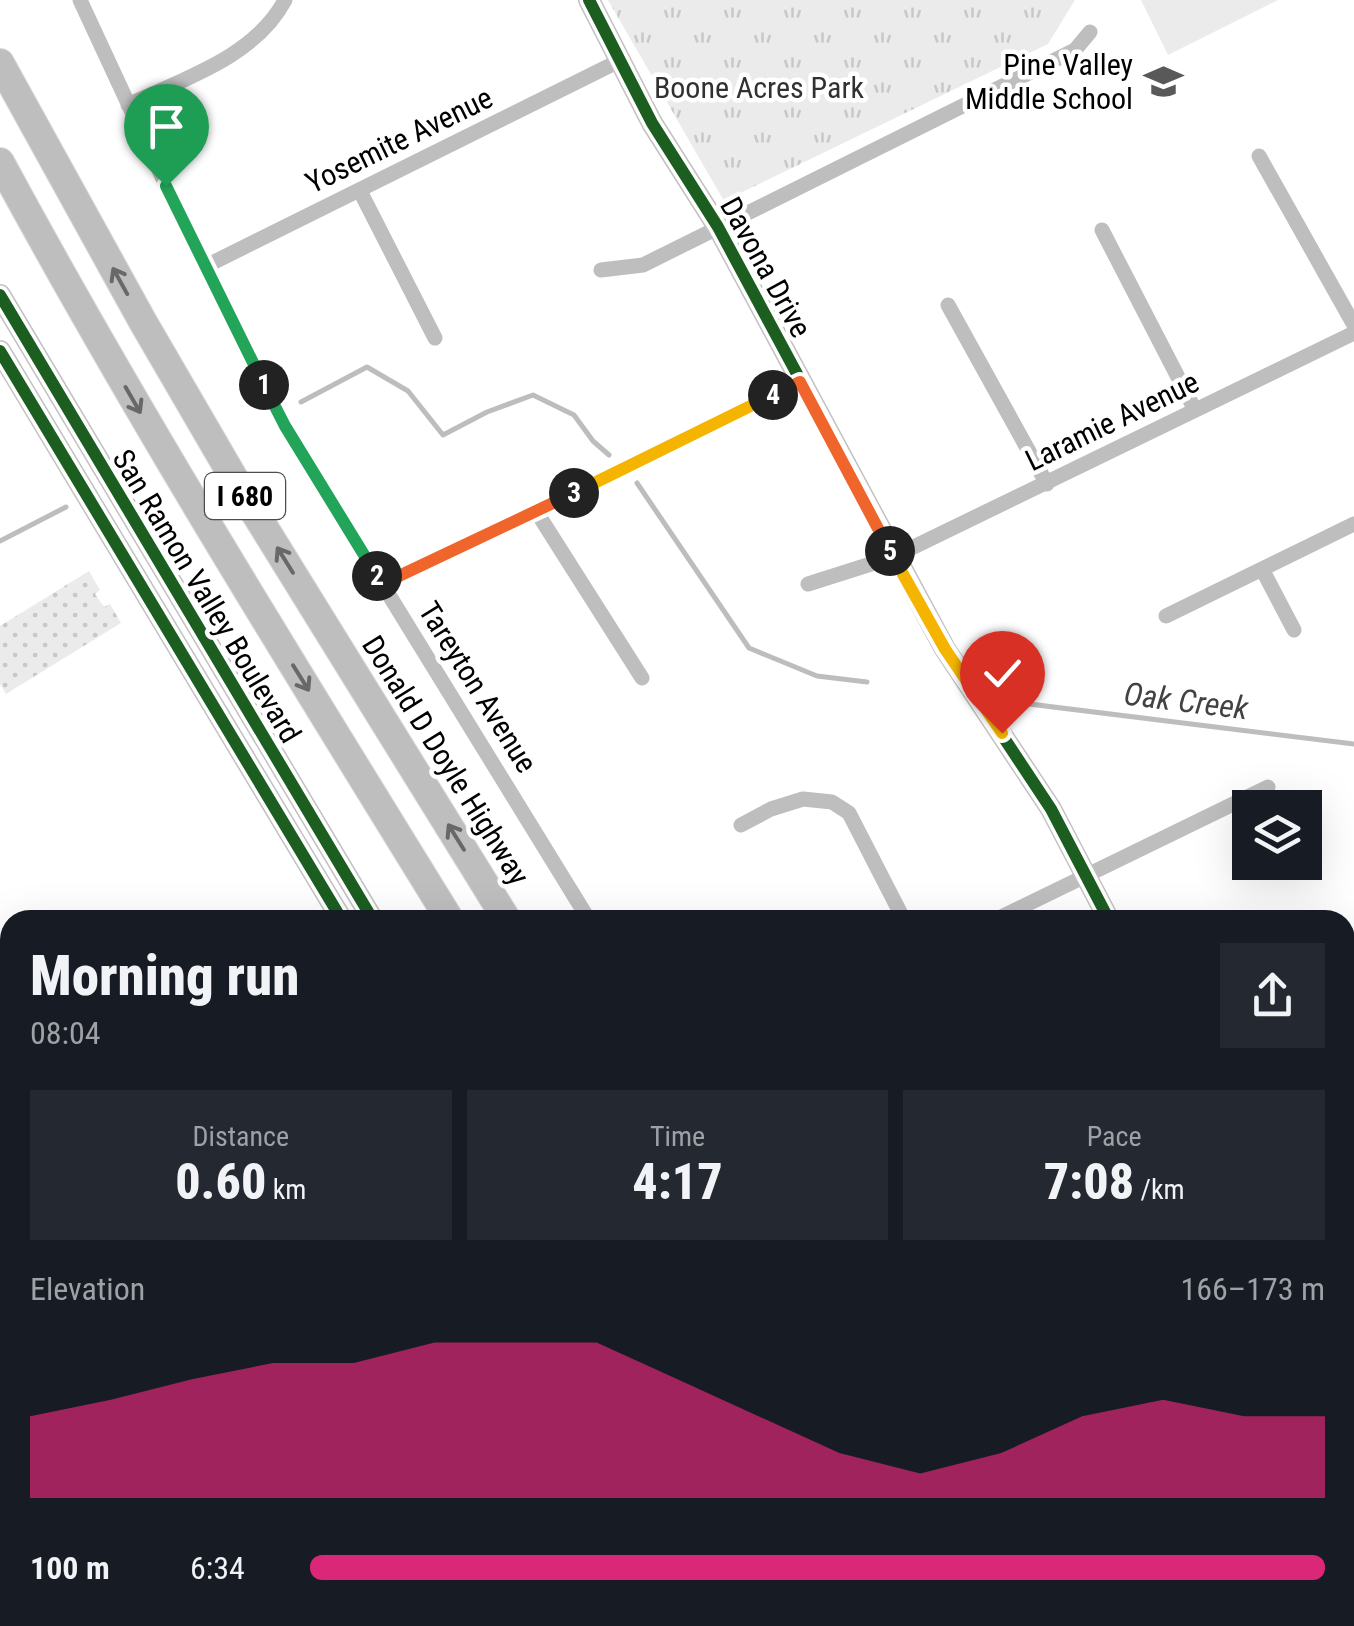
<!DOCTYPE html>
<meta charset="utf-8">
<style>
:root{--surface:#171b24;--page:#242831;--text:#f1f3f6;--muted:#9ea1a6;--accent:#db2777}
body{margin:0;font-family:"Roboto Condensed",sans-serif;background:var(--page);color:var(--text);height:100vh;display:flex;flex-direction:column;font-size:38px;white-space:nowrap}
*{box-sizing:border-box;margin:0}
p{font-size:32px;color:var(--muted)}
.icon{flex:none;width:55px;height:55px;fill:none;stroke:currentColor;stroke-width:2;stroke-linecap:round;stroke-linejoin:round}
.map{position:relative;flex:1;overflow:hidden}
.sheet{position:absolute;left:0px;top:910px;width:1355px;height:718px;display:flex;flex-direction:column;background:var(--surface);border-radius:30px 30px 0 0;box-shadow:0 10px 40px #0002}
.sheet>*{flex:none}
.controls{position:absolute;left:1232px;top:790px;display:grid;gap:20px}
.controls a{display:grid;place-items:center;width:90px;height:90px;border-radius:0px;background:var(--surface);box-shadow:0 10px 40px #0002;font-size:50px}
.pin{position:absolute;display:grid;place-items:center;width:85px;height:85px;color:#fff;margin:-102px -42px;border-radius:50% 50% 50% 0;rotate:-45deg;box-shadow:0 0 10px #0007}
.pin .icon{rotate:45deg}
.km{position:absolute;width:50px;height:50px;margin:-25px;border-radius:50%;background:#222;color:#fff;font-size:28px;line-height:50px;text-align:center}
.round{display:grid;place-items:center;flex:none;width:105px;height:105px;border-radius:0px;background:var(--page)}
.summary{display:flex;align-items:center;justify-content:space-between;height:170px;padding:0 30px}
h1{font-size:55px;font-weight:800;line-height:75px}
.metrics{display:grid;grid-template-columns:repeat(3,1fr);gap:15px;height:170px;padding:10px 30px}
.metrics div{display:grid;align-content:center;border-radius:0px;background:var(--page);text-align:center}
.metrics b{font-size:50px;font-weight:800}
.metrics small{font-size:28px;font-weight:400}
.metrics p{font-size:28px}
.chart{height:280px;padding:20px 30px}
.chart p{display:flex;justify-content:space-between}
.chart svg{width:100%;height:180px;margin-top:10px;fill:var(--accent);opacity:.7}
ul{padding:0 30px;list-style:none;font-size:32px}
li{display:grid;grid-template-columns:160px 120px 1fr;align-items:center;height:75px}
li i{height:25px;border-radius:12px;background:var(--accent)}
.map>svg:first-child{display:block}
.grass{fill:#ebebeb}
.park{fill:url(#park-tufts)}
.garden{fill:url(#garden-dots)}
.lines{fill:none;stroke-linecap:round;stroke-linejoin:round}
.stream{stroke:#bdbdbd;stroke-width:5}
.highway-casing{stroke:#dbdbdb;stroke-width:30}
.street{stroke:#bebebe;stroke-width:15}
.secondary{stroke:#c2c2c2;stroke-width:22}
.highway{stroke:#bebebe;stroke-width:28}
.cycleway-casing{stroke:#fff;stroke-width:19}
.cycleway{stroke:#1b5e20;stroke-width:12}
.oneway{stroke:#686868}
.split-1-casing{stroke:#fff;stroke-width:20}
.split-2-casing{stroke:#fff;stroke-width:20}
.split-3-casing{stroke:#fff;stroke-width:20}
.split-4-casing{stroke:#fff;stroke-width:20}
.split-5-casing{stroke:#fff;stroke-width:20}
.split-6-casing{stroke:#fff;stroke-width:20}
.split-1{stroke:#22a559;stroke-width:12}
.split-2{stroke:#22a559;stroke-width:12}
.split-3{stroke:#f0652b;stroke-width:12}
.split-4{stroke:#f5b400;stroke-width:12}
.split-5{stroke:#f0652b;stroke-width:12}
.split-6{stroke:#f5b400;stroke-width:12}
.labels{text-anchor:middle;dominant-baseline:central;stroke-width:9;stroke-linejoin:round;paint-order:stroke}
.shield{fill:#fff;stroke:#4c4c4c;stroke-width:2.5}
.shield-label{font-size:28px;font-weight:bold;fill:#000}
.poi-label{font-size:30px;fill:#000;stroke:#fff;text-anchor:end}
.park-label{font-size:30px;fill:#313131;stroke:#fff}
.street-label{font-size:30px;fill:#000;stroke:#fff}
.water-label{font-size:32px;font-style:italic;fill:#424242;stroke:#fff}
</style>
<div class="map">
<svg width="1354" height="1626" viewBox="0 0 1354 1626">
<defs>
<pattern id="park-tufts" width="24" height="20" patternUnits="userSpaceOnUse" patternTransform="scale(2.5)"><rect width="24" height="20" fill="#ebebeb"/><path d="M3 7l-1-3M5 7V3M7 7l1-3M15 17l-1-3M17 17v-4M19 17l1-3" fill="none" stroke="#c8c8c8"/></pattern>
<pattern id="garden-dots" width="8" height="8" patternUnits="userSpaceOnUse" patternTransform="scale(2.5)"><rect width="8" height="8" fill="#ebebeb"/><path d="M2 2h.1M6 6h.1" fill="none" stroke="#c8c8c8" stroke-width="1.8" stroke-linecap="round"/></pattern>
</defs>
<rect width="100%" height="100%" fill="#fff"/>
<path class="grass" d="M1141,0H1278L1168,55Z
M0,1550L10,1565V1618H44L50,1626H0Z"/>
<path class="park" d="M608,0H1075L1048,44L724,201Z"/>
<path class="garden" d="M89,571L100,590L95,594L104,607L110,604L121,623L6,694L0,684V626Z"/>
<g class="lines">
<path class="stream" d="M301,402L367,367L408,391L443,435L487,412L533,395L574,415L593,441L609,455
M637,483L749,648L817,676L867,682
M0,541L66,507
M1013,702L1354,744"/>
<defs>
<path id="highway" d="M0,63L143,322L239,487L507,920
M0,162C140,421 296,670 450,920
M879,1618L884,1626
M936,1618L941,1626"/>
</defs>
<use href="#highway" class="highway-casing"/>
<path class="street" d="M80,0L204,267L285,426L589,920
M128,105C183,79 255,57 285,0
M1259,156L1354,325
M360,191L435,338
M1102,230L1195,410
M204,267L619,61
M601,270L643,265L1075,50L1090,32
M948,305L1047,484
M536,511L642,678
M1262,569L1294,630
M382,584L800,382
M808,584L893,557L1354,333
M1166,616L1354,524
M741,825L771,809L803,799L832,802L849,813L904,920
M995,920L1268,787
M1345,948L1354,944
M1345,1150L1354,1145
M1345,1554H1354
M1099,1618L1104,1626
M1153,1626L1169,1618"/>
<path class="secondary" d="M589,0L652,123L718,227L945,649L1051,809L1109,920
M0,295L373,920
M0,351L342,920
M1345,1399L1354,1424
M0,1519L10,1533
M65,1618L71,1626
M764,1618L769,1626
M796,1618L801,1626"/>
<use href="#highway" class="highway"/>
<defs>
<path id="cycleway" d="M589,0L652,123L718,227L945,649L1051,809L1109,920
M0,295L373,920
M0,351L342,920"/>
</defs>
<use href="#cycleway" class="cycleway-casing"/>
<use href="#cycleway" class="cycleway"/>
</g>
<defs><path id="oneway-shaft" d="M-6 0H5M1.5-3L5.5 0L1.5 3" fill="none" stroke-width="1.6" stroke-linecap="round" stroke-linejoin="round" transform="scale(2.5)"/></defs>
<g class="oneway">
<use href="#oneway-shaft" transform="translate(120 281) rotate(-119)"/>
<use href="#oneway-shaft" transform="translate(133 400) rotate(60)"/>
<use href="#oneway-shaft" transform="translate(285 560) rotate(-122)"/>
<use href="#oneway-shaft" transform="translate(301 678) rotate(58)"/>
<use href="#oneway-shaft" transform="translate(456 837) rotate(-122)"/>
</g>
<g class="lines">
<defs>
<path id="split-1" d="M166,186L264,385"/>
<path id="split-2" d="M264,385L285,426L377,576"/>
<path id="split-3" d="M377,576L382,584L574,493"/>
<path id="split-4" d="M574,493L773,395"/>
<path id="split-5" d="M773,395L800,382L890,551"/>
<path id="split-6" d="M890,551L945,649L1002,733"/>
</defs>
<use href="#split-1" class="split-1-casing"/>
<use href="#split-2" class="split-2-casing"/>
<use href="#split-3" class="split-3-casing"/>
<use href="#split-4" class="split-4-casing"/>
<use href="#split-5" class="split-5-casing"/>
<use href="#split-6" class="split-6-casing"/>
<use href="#split-1" class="split-1"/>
<use href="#split-2" class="split-2"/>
<use href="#split-3" class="split-3"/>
<use href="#split-4" class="split-4"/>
<use href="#split-5" class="split-5"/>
<use href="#split-6" class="split-6"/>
</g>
<defs>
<symbol id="school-bare" viewBox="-9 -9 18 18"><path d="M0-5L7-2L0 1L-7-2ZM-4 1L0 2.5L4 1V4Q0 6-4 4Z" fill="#595959" stroke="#fff" stroke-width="2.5" paint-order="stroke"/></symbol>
</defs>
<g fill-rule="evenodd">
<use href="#school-bare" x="1136" y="54" width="55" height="55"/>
</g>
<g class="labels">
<rect class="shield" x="205" y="473" width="80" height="46" rx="8"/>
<g class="shield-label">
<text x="245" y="496">I 680</text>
</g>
<g class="poi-label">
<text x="1133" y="64">Pine Valley<tspan x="1133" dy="34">Middle School</tspan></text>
</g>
<g class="park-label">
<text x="759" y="87">Boone Acres Park</text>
</g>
<g class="street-label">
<text transform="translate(399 140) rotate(-26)">Yosemite Avenue</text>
<text transform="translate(766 267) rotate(61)">Davona Drive</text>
<text transform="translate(1112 421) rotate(-26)">Laramie Avenue</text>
<text transform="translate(207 596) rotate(59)">San Ramon Valley Boulevard</text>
<text transform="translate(478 687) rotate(58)">Tareyton Avenue</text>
<text transform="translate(446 760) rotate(58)">Donald D Doyle Highway</text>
</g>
<g class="water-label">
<text transform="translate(1186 701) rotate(7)">Oak Creek</text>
</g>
</g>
</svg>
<div class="controls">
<a><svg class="icon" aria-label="layers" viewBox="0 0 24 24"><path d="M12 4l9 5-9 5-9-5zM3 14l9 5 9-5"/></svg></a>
</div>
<div class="pin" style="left:166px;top:186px;background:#1e9e55"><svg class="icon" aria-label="arrive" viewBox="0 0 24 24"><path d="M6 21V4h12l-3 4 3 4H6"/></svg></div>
<div class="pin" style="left:1002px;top:733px;background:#d93025"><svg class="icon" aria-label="check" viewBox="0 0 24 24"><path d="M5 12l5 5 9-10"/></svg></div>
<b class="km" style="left:264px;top:385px">1</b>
<b class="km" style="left:377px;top:576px">2</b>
<b class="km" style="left:574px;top:493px">3</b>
<b class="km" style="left:773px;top:395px">4</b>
<b class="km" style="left:890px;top:551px">5</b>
<section class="sheet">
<div class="summary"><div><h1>Morning run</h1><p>08:04</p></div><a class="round"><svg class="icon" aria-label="share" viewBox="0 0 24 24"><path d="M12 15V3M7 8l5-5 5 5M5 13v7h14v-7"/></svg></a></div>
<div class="metrics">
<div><p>Distance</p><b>0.60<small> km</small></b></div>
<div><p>Time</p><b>4:17</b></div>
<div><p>Pace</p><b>7:08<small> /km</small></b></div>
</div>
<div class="chart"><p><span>Elevation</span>166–173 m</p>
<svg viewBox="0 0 160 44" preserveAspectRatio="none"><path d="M0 44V24L10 20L20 15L30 11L40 11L50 6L60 6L70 6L80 15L90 24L100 33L110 38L120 33L130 24L140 20L150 24L160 24V44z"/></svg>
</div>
<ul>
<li><b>100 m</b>6:34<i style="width:100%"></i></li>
</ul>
</section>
</div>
